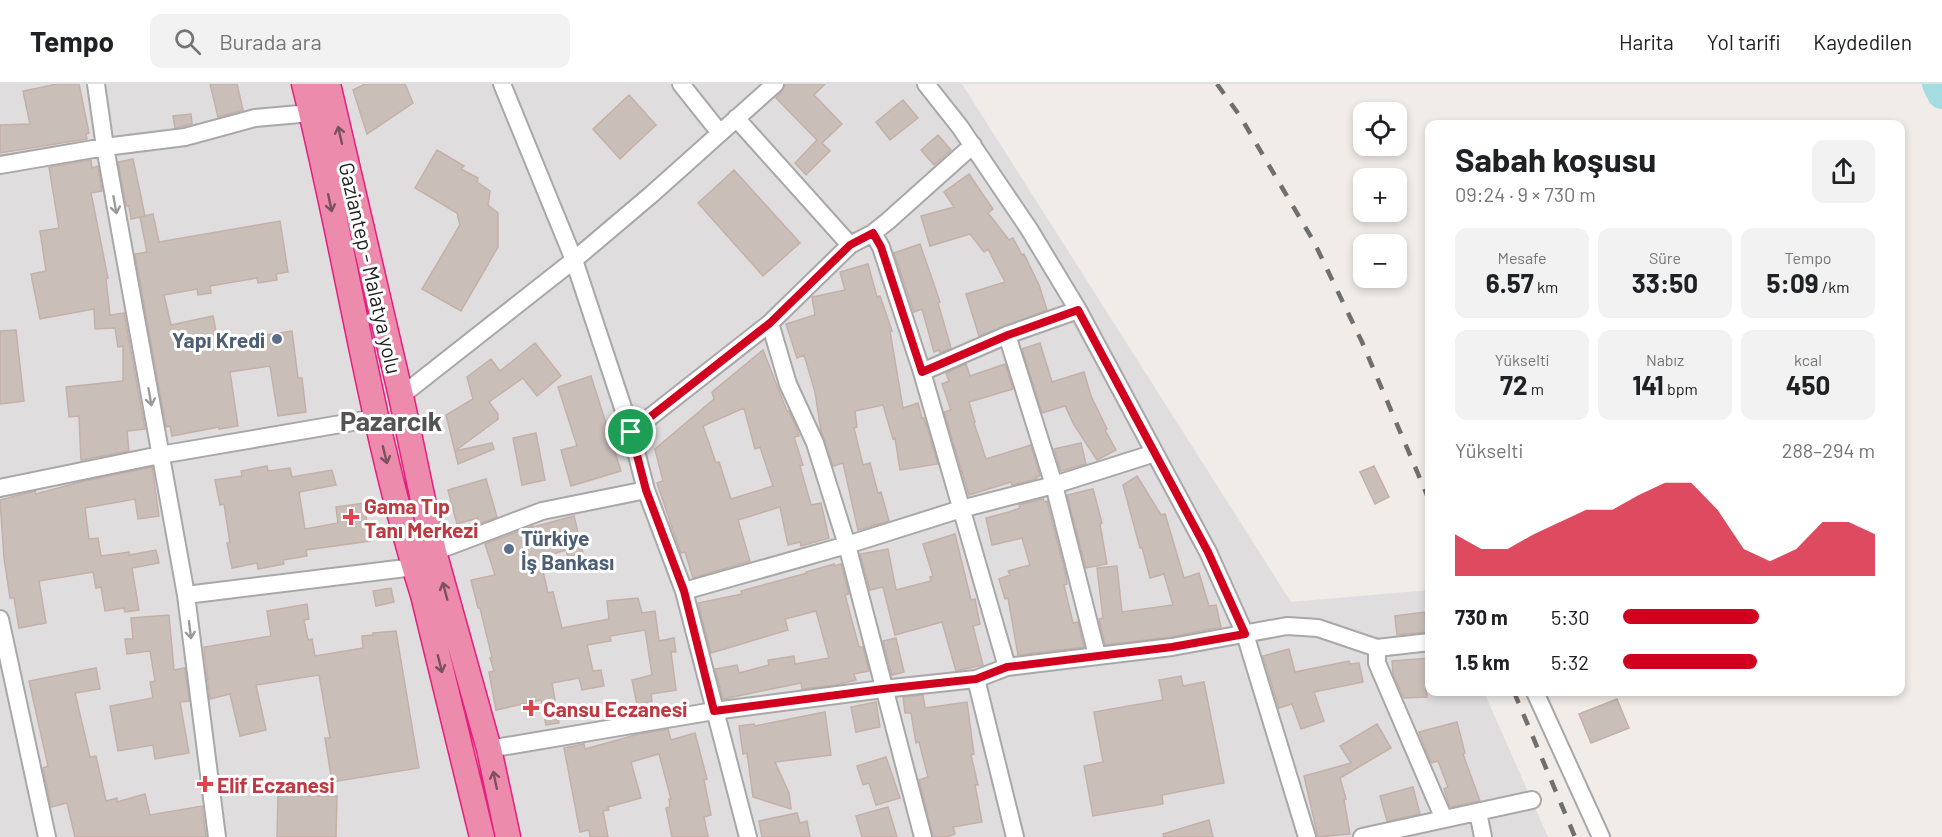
<!DOCTYPE html>
<html lang="tr">
<meta charset="utf-8">
<style>
:root{--surface:#fff;--page:#f2f2f2;--text:#202124;--muted:#757577;--line:#e0e0e0;--accent:#d1001f}
body{margin:0;font-family:Barlow,sans-serif;background:var(--page);color:var(--text);height:100vh;display:flex;flex-direction:column;font-size:22px;white-space:nowrap}
*{box-sizing:border-box;margin:0}
p{font-size:20px;color:var(--muted)}
.icon{flex:none;width:33px;height:33px;fill:none;stroke:currentColor;stroke-width:2;stroke-linecap:round;stroke-linejoin:round}
.map{position:relative;flex:1;overflow:hidden}
.details{position:absolute;left:1425px;top:36px;width:480px;height:576px;display:flex;flex-direction:column;background:var(--surface);border-radius:12px;box-shadow:0 3px 9px #0003}
.details>*{flex:none}
.controls{position:absolute;left:1353px;top:18px;display:grid;gap:12px}
.controls a{display:grid;place-items:center;width:54px;height:54px;border-radius:12px;background:var(--surface);box-shadow:0 3px 9px #0003;font-size:30px}
.pin{position:absolute;display:grid;place-items:center;width:51px;height:51px;color:#fff;margin:-26px;border:3px solid #fff;border-radius:50%;box-shadow:0 2px 6px #0007}
.round{display:grid;place-items:center;flex:none;width:63px;height:63px;border-radius:12px;background:var(--page)}
.summary{display:flex;align-items:center;justify-content:space-between;height:102px;padding:0 30px}
h1{font-size:33px;font-weight:700;line-height:45px}
.stats{display:grid;grid-template-columns:repeat(3,1fr);gap:9px;height:102px;padding:6px 30px}
.stats div{display:grid;align-content:center;border-radius:12px;background:var(--page);text-align:center}
.stats b{font-size:26px;font-weight:700}
.stats small{font-size:16px;font-weight:400}
.stats p{font-size:16px}
.chart{height:168px;padding:12px 30px}
.chart p{display:flex;justify-content:space-between}
.chart svg{width:100%;height:108px;margin-top:6px;fill:var(--accent);opacity:.7}
ul{padding:0 30px;list-style:none;font-size:20px}
li{display:grid;grid-template-columns:96px 72px 1fr;align-items:center;height:45px}
li i{height:15px;border-radius:8px;background:var(--accent)}
header{display:flex;align-items:center;gap:36px;box-sizing:border-box;height:84px;padding:0 30px;background:var(--surface);border-bottom:2px solid var(--line)}
header strong{font-size:28px}
nav{display:flex;gap:33px;margin-inline-start:auto;font-size:21px}
.search{width:420px;height:54px;background:var(--page);display:flex;align-items:center;gap:15px;box-sizing:border-box;padding:0 21px;border-radius:12px;color:var(--muted);font-size:22px}
.map>svg:first-child{display:block}
.residential{fill:#dfddde}
.lines{fill:none;stroke-linecap:round;stroke-linejoin:round}
.river{stroke:#a5dce1;stroke-width:30}
.building{fill:#cabeb9;stroke:#c4b0a8;stroke-width:1.5;fill-rule:evenodd}
.minor-casing{stroke:#a8a8a8;stroke-width:20}
.highway-casing{stroke:#e51e7f;stroke-width:27}
.minor{stroke:#fff;stroke-width:16}
.highway{stroke:#ec8bab;stroke-width:24}
.rail{stroke:#6f6f6f;stroke-width:4.5;stroke-dasharray:12 12;stroke-linecap:butt}
.oneway{stroke:#7c515f}
.oneway2{stroke:#9b9b9b}
.route-casing{stroke:#fff;stroke-width:12}
.route{stroke:#d1001f;stroke-width:8}
.service-dot{fill:#5c6f8a;stroke:#fff;stroke-width:2}
.health-dot{fill:#e0444e;stroke:#fff;stroke-width:2}
.labels{text-anchor:middle;dominant-baseline:central;stroke-width:6;stroke-linejoin:round;paint-order:stroke}
.street-label{font-size:21px;fill:#212121;stroke:#fff}
.service-label{font-size:21px;font-weight:bold;fill:#4e5e75;stroke:#fff;text-anchor:end}
.health-label{font-size:21px;font-weight:bold;fill:#be3a42;stroke:#fff;text-anchor:start}
.district-label{font-size:27px;font-weight:bold;fill:#545454;stroke:#fff}
</style>
<header>
<strong>Tempo</strong>
<div class="search"><svg class="icon" aria-label="search" viewBox="0 0 24 24"><circle cx="10" cy="10" r="6"/><path d="M15 15l6 6"/></svg>Burada ara</div>
<nav><a>Harita</a><a>Yol tarifi</a><a>Kaydedilen</a></nav>
</header>
<div class="map">
<svg width="1942" height="753" viewBox="0 0 1942 753">
<rect width="100%" height="100%" fill="#f1ece7"/>
<path class="residential" d="M0,0H962L1291,518L1429,506L1430,608H1484L1548,753H0Z"/>
<g class="lines">
<path class="river" d="M1937,0L1942,10"/>
</g>
<path class="building" d="M57,0H79L89,49L86,50L87,55L0,69V41L30,40L23,7Z
M210,0H237L243,26L218,33Z
M365,0H405L413,19L367,50L353,6Z
M786,0H825L814,11L842,40L822,59L830,67L806,91L795,79L817,56L776,14L782,7Z
M629,11L656,41L620,75L593,45Z
M903,16L918,34L890,56L876,38Z
M191,30L192,40L175,44L173,32Z
M938,51L951,66L934,81L921,66Z
M437,66L464,82L461,85L478,94L477,98L490,107L488,121L498,129V163L461,227L422,205L460,141L457,129L415,104Z
M133,75L145,132L131,135L129,122H126L118,78Z
M91,76L92,84L98,82L102,107L91,109L108,194L106,195L110,231L124,229L145,345L127,347L129,367L81,376L79,332L69,333L66,303L123,297V262L118,263L115,244L95,245L94,225L40,235L31,190L46,187L40,147L59,144L49,83Z
M734,86L800,159L763,192L698,119Z
M969,90L993,125L988,129L1009,156L1013,154L1022,171L1024,170L1039,201L1047,226L979,252L966,210L1005,198L988,165L984,168L970,150L930,162L921,132L954,123L944,108Z
M153,130L159,158L280,137L288,188L276,190L277,196L258,199L257,194L210,202L211,209L198,211L197,205L164,211L171,241L213,232L218,258L292,247L298,294H302L306,328L278,332L270,282L230,288L238,342L219,345V343L172,352L170,342L166,343L135,170L147,168L140,133Z
M920,160L940,218L938,219L951,264L940,269L939,266L934,268L922,225L914,228L894,169Z
M868,180L877,213L880,212L892,247H890L903,324L918,319L922,334H924L938,380L900,386L895,354L893,355L883,321L855,327L857,343L854,344L863,381L870,379L878,409L881,408L889,437L858,446L843,379L833,382L821,347L815,308L804,271L797,274L786,240L815,231L812,213L845,206L840,188Z
M16,246L24,317L0,320V247Z
M535,259L561,292L537,312L523,294L489,318L498,330V335L455,367L492,359L494,365L458,380L446,331L473,315L467,293L491,275L500,287Z
M1040,259L1052,298L1084,288L1091,312L1107,345L1105,346L1116,366L1097,376L1074,341L1065,322L1042,329L1022,265Z
M763,266L787,327H789L797,345L799,352L794,353L803,381L800,382L811,421L821,419L829,454L801,462L800,458L788,461L780,423L738,436L750,477L693,494L685,468L681,469L678,461L657,399L663,397L655,365L714,315L712,308ZM744,324L755,365L760,363L773,402L731,415L719,378L716,379L703,342Z
M966,280L970,292L1005,280L1013,305L969,318L975,338L974,339L986,375L1031,361L1040,392L1036,393L1037,395L1012,401L1011,398L969,411L944,328L951,326L942,300L949,297L946,289Z
M591,292L621,387L571,402L561,366L577,362L558,303Z
M536,349L545,396L522,401L513,354Z
M1081,359L1086,380L1061,387L1054,365Z
M267,382L268,387L290,384L292,393L332,386L336,401L299,408L305,445L338,439L336,423L364,419L370,457L306,466L307,472L283,476L284,480L258,485L257,479L232,484L227,459H230L224,420L220,421L215,396L242,392L241,387Z
M1374,382L1389,413L1375,420L1360,388Z
M152,383L159,432L138,435L135,415L85,424L89,455L98,454L101,472L129,468V471L156,466L159,479L132,484L139,526L125,528L124,524L105,527L101,503L96,504L93,488L39,497L46,539L19,544L14,514H10L4,474L0,416L35,407L36,410L84,397Z
M1137,392L1161,431L1165,430L1184,494L1199,489L1209,522L1216,521L1221,543L1170,553L1105,561L1099,535L1103,534L1097,484L1117,482L1122,528L1173,521L1164,490L1150,494L1142,463L1140,464L1123,401Z
M486,395L497,433L479,440L478,434L457,440L448,406Z
M1093,405L1102,439L1100,440L1107,480L1086,484L1067,411Z
M1043,415L1044,418L1047,417L1065,488L1067,500L1064,501L1073,539L1078,538L1084,563L1018,571L1008,514L1005,515L999,495L1010,491L1008,487L1030,481L1022,454L992,461L986,434L1009,428L1020,424L1019,421Z
M574,432L583,469L568,473L566,466L540,474L548,509L553,508L562,544L609,535L607,517L638,514L642,529L655,527L659,557L674,554L676,568H671L676,606L651,610L652,617L637,621L632,596L652,591L645,546L610,552L611,557L587,561L593,587L601,586L604,602L582,606L579,594L552,599L559,639L546,641L541,616L496,626L489,588L494,587L490,574L492,573L480,524H478L471,496L495,491L485,460L533,442V443Z
M955,450L971,516L975,515L980,540L973,542L983,581L956,587L942,538L895,551L883,503L870,506L860,470L888,465L896,506L931,497L930,493L933,492L923,460Z
M834,480V482L841,480L849,510L845,511L859,563H863L869,587L854,590L856,596L836,601L802,605L801,599L723,615L715,585L737,581L739,589L769,581L768,576L794,572L795,580L829,574L816,527L785,535L788,546L711,569L698,519L742,510L741,507L807,489L806,488Z
M391,504L394,518L376,522L373,507Z
M307,520L309,535L304,536L308,556L312,555L315,572L363,564L362,552L373,551V549L396,547L419,684L332,698L325,654H330L319,591L256,601L266,646L240,652L230,610L210,615L204,563L271,552L267,527Z
M1425,528L1427,548L1397,551L1395,532Z
M169,531L174,586L185,584L189,617L180,618L189,669L155,675L153,661L118,667L110,622L153,614L150,598L155,597L150,567L127,570L125,555H133L131,534Z
M896,554L904,588L892,591L883,557Z
M1289,565L1295,588L1349,577L1350,580L1359,579L1363,598L1314,608L1324,637L1301,645L1292,620L1279,624L1263,572Z
M1430,574V603L1426,604L1427,613L1404,614L1393,590L1392,577Z
M96,584L100,605L75,609L90,673L96,672L106,717L117,714V718L145,710L150,731L202,722L206,753H75L67,719L51,723L43,684L48,682L29,597Z
M1181,592L1183,602L1204,598L1224,699L1162,711L1163,720L1093,732L1084,682L1103,678L1094,628L1163,616L1159,596Z
M923,611L925,624L967,618L974,670L971,671L978,701H975L982,738L953,743L955,750L946,753H933L919,696L928,693L919,658L916,659L911,629H905L903,613Z
M1617,615L1629,644L1591,659L1579,630Z
M876,618L880,643L856,648L851,623Z
M825,628L831,671L775,678L789,709L791,725L753,713L747,669L743,670L739,642L754,640L755,642Z
M1457,638L1465,669L1463,670L1480,717L1450,723L1444,705L1448,703L1438,677L1431,679L1419,648Z
M1377,640L1391,664L1340,694L1346,715L1344,716L1350,750L1318,753L1304,692L1351,679L1340,662Z
M668,645L671,656L695,649L707,695L704,696L711,731L704,733L708,753H672L666,724L670,723L669,715H671L659,670L631,678L641,714L608,723L609,726L603,727L608,753H590L589,746L580,748L564,664L584,660L585,665L639,650Z
M886,673L900,714L876,721L869,699L863,701L857,682Z
M1413,703L1420,730L1387,737L1380,712Z
M278,711L337,712L336,753H277Z
M888,723L897,753H862L856,732Z
M797,729L800,739L807,737L810,753H762L759,737Z
M1209,736L1213,753H1164L1163,750Z"/>
<g class="lines">
<defs>
<path id="minor" d="M96,0L105,63L186,511L217,753
M502,0L574,176L631,348L646,406L684,507L748,753
M681,0L720,49
M926,0L960,43L1029,145L1078,226L1208,468L1245,550L1307,753
M736,34L850,161
M0,81L105,63L185,53L255,34L311,29
M873,149L881,163L922,288L1007,583
M770,239L788,300L815,359L847,461L923,753
M1007,251L1054,401L1097,571
M922,288L1007,251L1078,226
M401,312L574,176L652,110L775,0
M631,348L770,239L850,161L873,149L888,137L973,61
M0,404L160,371L376,334
M434,468L542,427L646,406
M684,507L847,461L961,425L1054,401L1155,369
M186,511L414,483
M0,535L47,753
M1377,564V579L1444,735
M976,595L1015,753
M1535,608L1601,753
M489,665L714,627L883,605L976,595L1007,583L1172,563L1287,542L1318,544L1377,564L1430,558
M1478,728L1483,753
M1362,753L1532,716"/>
<path id="highway" d="M304,0C347,169 370,344 423,511L482,753
M328,0L401,312L434,468L489,665L508,753"/>
</defs>
<use href="#minor" class="minor-casing"/>
<use href="#highway" class="highway-casing"/>
<use href="#minor" class="minor"/>
<use href="#highway" class="highway"/>
<path class="rail" d="M1217,0L1240,32L1314,158L1362,258L1430,418
M1514,608L1575,753"/>
</g>
<defs><path id="oneway-shaft" d="M-6 0H5M1.5-3L5.5 0L1.5 3" fill="none" stroke-width="1.6" stroke-linecap="round" stroke-linejoin="round" transform="scale(1.5)"/></defs>
<g class="oneway">
<use href="#oneway-shaft" transform="translate(340 51) rotate(-103)"/>
<use href="#oneway-shaft" transform="translate(330 119) rotate(78)"/>
<use href="#oneway-shaft" transform="translate(385 371) rotate(76)"/>
<use href="#oneway-shaft" transform="translate(445 507) rotate(-105)"/>
<use href="#oneway-shaft" transform="translate(440 580) rotate(76)"/>
<use href="#oneway-shaft" transform="translate(495 696) rotate(-102)"/>
</g>
<g class="oneway2">
<use href="#oneway-shaft" transform="translate(115 121) rotate(80)"/>
<use href="#oneway-shaft" transform="translate(150 313) rotate(80)"/>
<use href="#oneway-shaft" transform="translate(190 546) rotate(83)"/>
</g>
<g class="lines">
<defs>
<path id="route" d="M873,149L881,163L922,288L1008,251L1078,226L1208,468L1245,550L1172,563L1007,583L976,595L883,605L714,627L684,507L646,406L631,348L770,239L850,161Z"/>
</defs>
<use href="#route" class="route-casing"/>
<use href="#route" class="route"/>
</g>
<g class="service-dot">
<circle cx="277" cy="255" r="6"/>
<circle cx="509" cy="465" r="6"/>
</g>
<g class="health-dot">
<path d="M348 424h6v6h6v6h-6v6h-6v-6h-6v-6h6z"/>
<path d="M528 615h6v6h6v6h-6v6h-6v-6h-6v-6h6z"/>
<path d="M202 691h6v6h6v6h-6v6h-6v-6h-6v-6h6z"/>
</g>
<g class="labels">
<g class="street-label">
<text transform="translate(371 184) rotate(77)">Gaziantep - Malatya yolu</text>
</g>
<g class="service-label">
<text x="265" y="255">Yapı Kredi</text>
<text x="521" y="453" text-anchor="start">Türkiye<tspan x="521" dy="24">İş Bankası</tspan></text>
</g>
<g class="health-label">
<text x="364" y="421">Gama Tıp<tspan x="364" dy="24">Tanı Merkezi</tspan></text>
<text x="543" y="624">Cansu Eczanesi</text>
<text x="217" y="700">Elif Eczanesi</text>
</g>
<g class="district-label">
<text x="391" y="336">Pazarcık</text>
</g>
</g>
</svg>
<div class="controls">
<a><svg class="icon" aria-label="locate" viewBox="0 0 24 24"><circle cx="12" cy="12" r="6"/><path d="M12 2v4M12 18v4M2 12h4M18 12h4"/></svg></a>
<a>+</a>
<a>−</a>
</div>
<div class="pin" style="left:631px;top:348px;background:#1e9e55"><svg class="icon" aria-label="arrive" viewBox="0 0 24 24"><path d="M6 21V4h12l-3 4 3 4H6"/></svg></div>
<section class="details">
<div class="summary"><div><h1>Sabah koşusu</h1><p>09:24 · 9 × 730 m</p></div><a class="round"><svg class="icon" aria-label="share" viewBox="0 0 24 24"><path d="M12 15V3M7 8l5-5 5 5M5 13v7h14v-7"/></svg></a></div>
<div class="stats">
<div><p>Mesafe</p><b>6.57<small> km</small></b></div>
<div><p>Süre</p><b>33:50</b></div>
<div><p>Tempo</p><b>5:09<small> /km</small></b></div>
</div>
<div class="stats">
<div><p>Yükselti</p><b>72<small> m</small></b></div>
<div><p>Nabız</p><b>141<small> bpm</small></b></div>
<div><p>kcal</p><b>450</b></div>
</div>
<div class="chart"><p><span>Yükselti</span>288–294 m</p>
<svg viewBox="0 0 160 44" preserveAspectRatio="none"><path d="M0 44V27L10 33L20 33L30 27L40 22L50 17L60 17L70 11L80 6L90 6L100 17L110 33L120 38L130 33L140 22L150 22L160 27V44z"/></svg>
</div>
<ul>
<li><b>730 m</b>5:30<i style="width:54%"></i></li>
<li><b>1.5 km</b>5:32<i style="width:53%"></i></li>
</ul>
</section>
</div>
